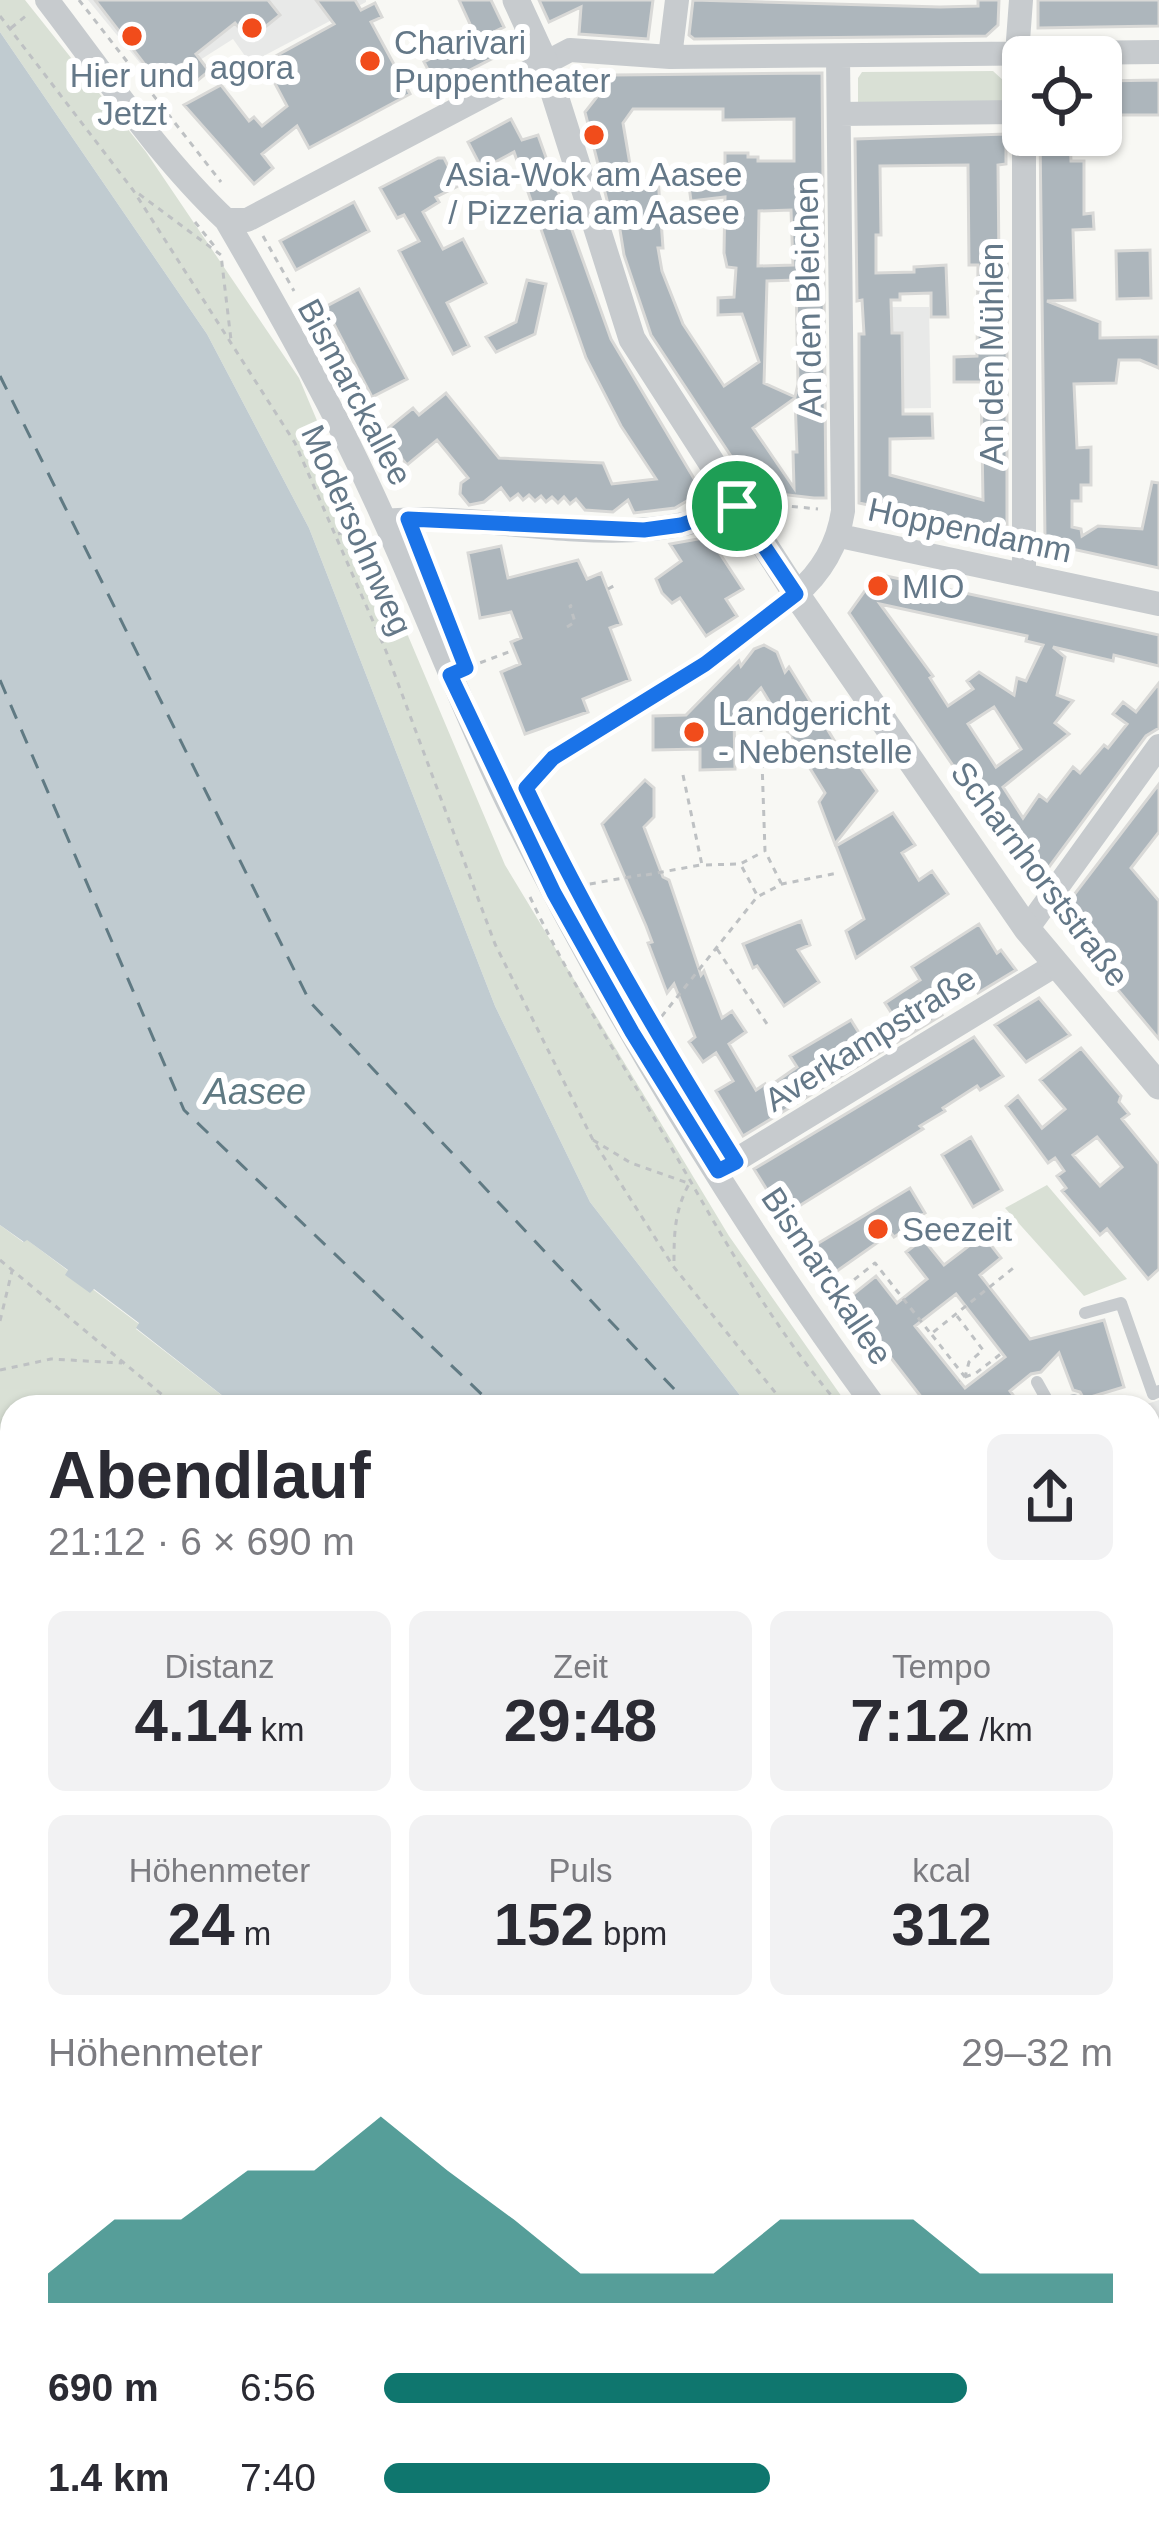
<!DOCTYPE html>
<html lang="de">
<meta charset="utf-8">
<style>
:root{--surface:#fff;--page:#f2f2f3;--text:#2b2b33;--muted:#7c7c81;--accent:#0f766e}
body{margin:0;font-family:Arial,sans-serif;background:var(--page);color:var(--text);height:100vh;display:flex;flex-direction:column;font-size:45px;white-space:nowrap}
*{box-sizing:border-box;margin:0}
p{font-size:39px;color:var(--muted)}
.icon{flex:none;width:66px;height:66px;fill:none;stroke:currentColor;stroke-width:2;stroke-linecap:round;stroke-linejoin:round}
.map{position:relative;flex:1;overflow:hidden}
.panel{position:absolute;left:0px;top:1395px;width:1161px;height:1155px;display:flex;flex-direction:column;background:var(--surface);border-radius:36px 36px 0 0;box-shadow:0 3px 9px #0004}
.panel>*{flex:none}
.tools{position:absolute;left:1002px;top:36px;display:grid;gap:24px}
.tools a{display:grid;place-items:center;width:120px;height:120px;border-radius:18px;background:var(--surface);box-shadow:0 3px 9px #0004;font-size:60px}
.pin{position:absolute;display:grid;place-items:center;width:102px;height:102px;color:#fff;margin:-51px;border:6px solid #fff;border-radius:50%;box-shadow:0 3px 12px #0007}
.round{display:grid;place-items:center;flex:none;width:126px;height:126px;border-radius:18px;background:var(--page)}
.head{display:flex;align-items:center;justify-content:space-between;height:204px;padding:0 48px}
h1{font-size:66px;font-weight:600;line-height:90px}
.stats{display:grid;grid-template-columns:repeat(3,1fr);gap:18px;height:204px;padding:12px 48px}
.stats div{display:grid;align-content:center;border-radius:18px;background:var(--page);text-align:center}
.stats b{font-size:60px;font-weight:600}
.stats small{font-size:33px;font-weight:400}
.stats p{font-size:33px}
.chart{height:336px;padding:24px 48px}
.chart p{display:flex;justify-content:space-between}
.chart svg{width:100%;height:216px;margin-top:12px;fill:var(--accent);opacity:.7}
ul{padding:0 48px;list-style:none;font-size:39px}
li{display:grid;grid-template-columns:192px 144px 1fr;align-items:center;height:90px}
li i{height:30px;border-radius:15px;background:var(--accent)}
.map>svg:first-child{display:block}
.built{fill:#e8e9e8}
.green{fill:#d9e0d5}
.water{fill:#c0cbd0}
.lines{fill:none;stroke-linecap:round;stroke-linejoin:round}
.ferry{stroke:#607a83;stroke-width:3;stroke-dasharray:15 12;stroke-linecap:butt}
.building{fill:#adb6bc;stroke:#d9d9d7;stroke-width:3;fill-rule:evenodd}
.path{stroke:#bec1c3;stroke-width:3;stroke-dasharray:6 6;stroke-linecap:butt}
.service{stroke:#c7cbce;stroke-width:12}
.minor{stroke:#c7cbce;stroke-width:24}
.tertiary{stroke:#c7cbce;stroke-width:27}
.route-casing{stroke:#fff;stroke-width:24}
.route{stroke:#1a73e8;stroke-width:15}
.poi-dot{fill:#f14c1b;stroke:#fff;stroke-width:4.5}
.labels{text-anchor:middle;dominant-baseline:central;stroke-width:12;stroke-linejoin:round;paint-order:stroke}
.poi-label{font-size:33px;fill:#647888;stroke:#fff;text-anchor:start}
.street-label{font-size:33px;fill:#647888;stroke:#fff}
.water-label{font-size:36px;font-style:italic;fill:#607a83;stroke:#fff}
</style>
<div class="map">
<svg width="1159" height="2548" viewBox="0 0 1159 2548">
<rect width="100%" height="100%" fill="#f8f8f4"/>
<path class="built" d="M88,0H366V2L250,63L233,39L159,86Z
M868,307H929L931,408L859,409L858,333L869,332Z
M1159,1400V1694L1149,1684V1407H1138Z
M0,2126L12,2147V2486L0,2485Z"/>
<path class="green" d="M0,0H25L146,152L299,378L505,865L729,1236L849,1407H749L590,1202L495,1006L309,528L207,334L0,32Z
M993,71L1005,82L1004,105L858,107V78L862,72Z
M1047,1185L1127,1279L1084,1296L1005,1208Z
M0,1225L23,1242L26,1239L139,1324L136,1329L237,1407H12V1488L0,1472Z
M0,1871L12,1894V2017L0,2023Z
M1149,2264L1159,2271V2548H130L134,2538H1149Z
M0,2485L12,2486V2538H67L64,2548H34V2542L0,2540Z"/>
<path class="water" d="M0,32L207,334L309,528L495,1006L590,1202L749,1407H237L136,1328L139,1323L94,1289L90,1293L65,1275L68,1270L27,1240L24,1242L0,1225Z
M1149,1798L1159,1808V2271L1149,2264Z"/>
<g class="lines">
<path class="ferry" d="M0,376L310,1002L691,1407
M0,680L184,1110L495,1407
M1149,1893L1159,1904
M1149,2029L1159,2038"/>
</g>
<path class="building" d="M95,0H268L280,15L249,40L235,23L196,54L209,71L197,81L183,64L159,83Z
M316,0H355L361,10L375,3L382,17L371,22L410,94L309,148L297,126L262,154L273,168L254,184L184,105L221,85L249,121L254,117L262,126L287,106L271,76L261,81L254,68L334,24Z
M459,0H491L504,27L488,35L499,55L437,87L424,62L475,35Z
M539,0H653L648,39L579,34L581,7L549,22Z
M693,0L940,7L978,6V0H999L998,25L986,36L694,39L689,35Z
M1038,0H1159V26L1038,28Z
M822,73L826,498H814L754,491L651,335L624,255L617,211L609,208L585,112L614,75ZM633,109H723V120L794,119V161H758V157H748V153H725V181L689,186L691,201L725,197L724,253L727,267L736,268L734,297L718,298V315L742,314L759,362L724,386L683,324L662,271L658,248H663L658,178L633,182L623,123ZM791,210L793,265L758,266L759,211ZM796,280L798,384L795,397L764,383L767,281ZM795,398L797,452H793L794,488L753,428Z
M1159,80V115H1101V81Z
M511,119L522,140L538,135L611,339L702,492L675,508L634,513L628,500L613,512L585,510L576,499L570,504L564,497L558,503L552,497L546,502L541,496L535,501L529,495L523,500L518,494L510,500L501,488L484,502L469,505L460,494L461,483L468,478L437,440L407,465L381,434L413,408L419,415L446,393L499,458L603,463L612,484L656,479L621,426L586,358L514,152L482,169L468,142Z
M1006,134V164L998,165L999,264H1007V535L859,503V334H864L862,300L857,301L855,139ZM968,165L969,265H978L977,356L954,357V382H981L983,500L890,475V439L933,438L932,414H903L902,333H892L891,300H900V294L931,293V317H948L946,265L914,267V272L876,273V235H881L880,166Z
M1040,135H1070L1071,161H1084V214L1093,213L1094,229L1073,230L1075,300L1047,301L1100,322V338L1159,337V368L1140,360H1119L1116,383L1074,384L1077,448L1091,447V485H1081V501H1072V527L1081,529L1082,536L1098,526L1142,529L1152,482L1159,483V568L1049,544L1045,538Z
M438,158H444L458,186L436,197L439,202L423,212L443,249L463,239L486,283L447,303L469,346L453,354L399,251L419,241L404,215L397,218L380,188Z
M354,202L369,231L296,270L280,241Z
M1150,250L1151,298L1117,299L1116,251Z
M527,280L546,284L535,334L496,352L486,337L516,322Z
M359,289L407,379L372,397L325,307Z
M709,537L743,589L726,599L737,616L706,636L680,598L672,603L662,593L656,579L681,561L670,544Z
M501,546L508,578L578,560L587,579L601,573L621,624L610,628L630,680L583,699L588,712L525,734L501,672L520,664L511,642L521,638L511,612L480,618L468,553Z
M877,574L1159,635V666L1114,655L1113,661L1053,647L1065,657L1057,695L1073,701L1055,723L1069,734L1003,787L1023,818L1039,795L1047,801L1073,767L1080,773L1104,745L1108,748L1127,724L1113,714L1123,702L1136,712L1159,683V728L1146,736L1035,886L849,613ZM880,604L1027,636L1026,641L1043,645L1026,681L1017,678L1014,695L979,672L967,681L973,689L948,706L930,678L933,676ZM994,707L1021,749L996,767L968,724Z
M764,645L777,652L785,672L789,667L850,766L855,760L877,791L835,844L819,802L825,793L761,688L734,716L735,769L700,770V749L653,750V716L686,715L739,661L741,666L754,649Z
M645,780L654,788V817L644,827L663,877L669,880L701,975L704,971L722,1018L732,1011L746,1032L729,1044L756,1090L765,1084L767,1088L797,1067L790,1056L851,1020L864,1041L896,1020L885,1003L920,980L912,967L979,924L997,953L1001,950L1016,970L978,993L969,979L934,1002L942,1015L743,1136L716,1091L733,1081L716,1053L703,1062L689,1042L695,1037L674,984L667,993L648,943L652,942L646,926L602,824Z
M1159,784V832L1131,868L1159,901V1039L1057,917Z
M893,813L915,845L902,853L919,880L932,871L948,894L856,958L846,931L864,919L836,846Z
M801,921L810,945L798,950L819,982L784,1006L757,966L753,968L743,944Z
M1039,998L1070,1035L1026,1062L995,1025Z
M974,1037L1003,1076L980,1090L977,1086L943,1108L945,1111L920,1126L923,1129L783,1216L754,1169Z
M1081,1048L1121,1096L1119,1102L1129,1114L1122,1119L1159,1164V1269L1148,1279L1107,1229L1100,1235L1062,1191L1066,1188L1057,1176L1064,1171L1055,1158L1048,1163L1006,1106L1018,1096L1042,1128L1065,1109L1040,1080ZM1097,1137L1122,1167L1100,1186L1073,1155Z
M971,1137L1002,1190L973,1207L942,1155Z
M910,1188L925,1213L910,1222L913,1225L894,1237L891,1233L827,1278L807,1250Z
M983,1235L1001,1258L980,1275L1030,1339L1104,1320L1124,1387L1084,1399L1080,1392L1073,1390L1059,1353L1041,1372L1031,1374L1010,1391L1022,1407H929L846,1300L876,1276L897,1303L927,1279L906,1252L923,1239L944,1265ZM956,1294L1005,1357L965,1388L915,1326Z"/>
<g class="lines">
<path class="path" d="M79,0L221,182
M0,16L133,190L295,443L386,651L495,944L593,1140L673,1266L787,1407
M11,28L27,15
M139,194L221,255L231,340
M195,222L215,247
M263,236L294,291
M768,504L818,509
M338,534L363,525
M608,589L617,584
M567,627L575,622L570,606L572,605
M469,667L514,650
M760,702L765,851L781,883
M683,775L702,865L740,864L763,852
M527,787L553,758L705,663L777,610
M742,867L757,895
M646,875L700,865
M578,886L641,875
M530,897C572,986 626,1068 675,1154C725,1242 774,1329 841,1407
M717,949L767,1024
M654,1026L757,897L782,884L838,873
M593,1140L631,1163L688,1183
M0,1260L177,1407
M674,1261C674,1232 675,1210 689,1184
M826,1302L875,1263L931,1334L1017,1265
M957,1316L983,1350L969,1362L965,1377
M0,1321L12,1271
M932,1335L965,1377L959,1381
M0,1370L51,1359L122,1363
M965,1377L976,1373L1002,1353
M924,1407L928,1405
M0,1750L12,1772
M1149,1765L1159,1775
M0,1905L5,1915L0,1918
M5,1915L12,1929
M0,1954L12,1946
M0,2035L12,2027
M1149,2364L1159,2371
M1149,2510L1159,2508
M278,2538L342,2548
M390,2538L398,2548
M88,2548L92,2538
M469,2548L476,2538
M888,2548L921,2538"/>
<path class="service" d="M1085,1313L1121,1303L1153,1394L1159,1391
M1037,1382L1051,1407L1074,1400
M0,2180H12
M0,2229H12
M223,2538L227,2543"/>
<path class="minor" d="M47,0C104,74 158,156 226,220C282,316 338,416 383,517C426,611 462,708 507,801C609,1007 739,1222 875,1407
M1017,54L1021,0
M670,57L677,0
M839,114L1023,112
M1024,135V573
M226,220H247L570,50L670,57L1159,52
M385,521C499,510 632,558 737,506
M840,536L1159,604
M796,594C821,573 838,544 843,511L838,56
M1027,929L1159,746
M718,1171L1057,964
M1149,1700L1159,1709
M0,1808L12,1832
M116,2548L119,2538"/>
<path class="tertiary" d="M516,0L544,61L632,339L796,594L1027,929L1159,1086"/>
</g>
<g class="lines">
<defs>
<path id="route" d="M737,506L796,594L705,664L553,758L526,788C588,918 660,1040 736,1162L718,1171L632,1032L554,893L450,675L466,668L408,519L644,530L681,525Z"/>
</defs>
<use href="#route" class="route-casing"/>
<use href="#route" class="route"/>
</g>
<g class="poi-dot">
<circle cx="252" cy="28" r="12"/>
<circle cx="132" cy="36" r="12"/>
<circle cx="370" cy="61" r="12"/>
<circle cx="594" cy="135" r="12"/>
<circle cx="878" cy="586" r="12"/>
<circle cx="694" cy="732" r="12"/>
<circle cx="878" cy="1229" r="12"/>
</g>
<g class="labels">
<g class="poi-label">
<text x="394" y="42">Charivari<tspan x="394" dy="38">Puppentheater</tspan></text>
<text x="252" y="67" text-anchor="middle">agora</text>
<text x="132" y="75" text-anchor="middle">Hier und<tspan x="132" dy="38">Jetzt</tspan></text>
<text x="594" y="174" text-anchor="middle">Asia-Wok am Aasee<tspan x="594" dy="38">/ Pizzeria am Aasee</tspan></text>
<text x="902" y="586">MIO</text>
<text x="718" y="713">Landgericht<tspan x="718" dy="38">- Nebenstelle</tspan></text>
<text x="902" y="1229">Seezeit</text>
</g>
<g class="street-label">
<text transform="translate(808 297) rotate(-91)">An den Bleichen</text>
<text transform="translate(991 354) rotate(-90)">An den Mühlen</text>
<text transform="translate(355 392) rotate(62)">Bismarckallee</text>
<text transform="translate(357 530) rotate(66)">Modersohnweg</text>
<text transform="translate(970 530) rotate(12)">Hoppendamm</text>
<text transform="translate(1040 874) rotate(53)">Scharnhorststraße</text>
<text transform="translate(870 1039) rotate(-32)">Averkampstraße</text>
<text transform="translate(827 1276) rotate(56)">Bismarckallee</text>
</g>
<g class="water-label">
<text x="255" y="1091">Aasee</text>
</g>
</g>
</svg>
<div class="tools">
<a><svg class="icon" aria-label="locate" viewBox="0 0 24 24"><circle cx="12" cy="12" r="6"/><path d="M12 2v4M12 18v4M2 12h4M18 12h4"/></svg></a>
</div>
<div class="pin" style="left:737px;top:506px;background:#1e9e55"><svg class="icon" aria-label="arrive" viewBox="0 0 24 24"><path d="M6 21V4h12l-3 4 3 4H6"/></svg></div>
<section class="panel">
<div class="head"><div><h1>Abendlauf</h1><p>21:12 · 6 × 690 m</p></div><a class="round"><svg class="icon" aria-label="share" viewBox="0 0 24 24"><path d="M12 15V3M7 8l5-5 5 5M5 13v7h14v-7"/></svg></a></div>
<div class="stats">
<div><p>Distanz</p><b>4.14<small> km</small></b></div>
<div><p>Zeit</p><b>29:48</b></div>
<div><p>Tempo</p><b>7:12<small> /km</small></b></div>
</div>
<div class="stats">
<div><p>Höhenmeter</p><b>24<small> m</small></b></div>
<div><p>Puls</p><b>152<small> bpm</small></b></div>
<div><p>kcal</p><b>312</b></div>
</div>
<div class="chart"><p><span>Höhenmeter</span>29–32 m</p>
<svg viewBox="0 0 160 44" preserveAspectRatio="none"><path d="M0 44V38L10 27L20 27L30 17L40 17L50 6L60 17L70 27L80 38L90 38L100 38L110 27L120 27L130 27L140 38L150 38L160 38V44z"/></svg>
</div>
<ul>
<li><b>690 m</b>6:56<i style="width:80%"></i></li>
<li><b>1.4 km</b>7:40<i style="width:53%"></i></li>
</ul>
</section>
</div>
